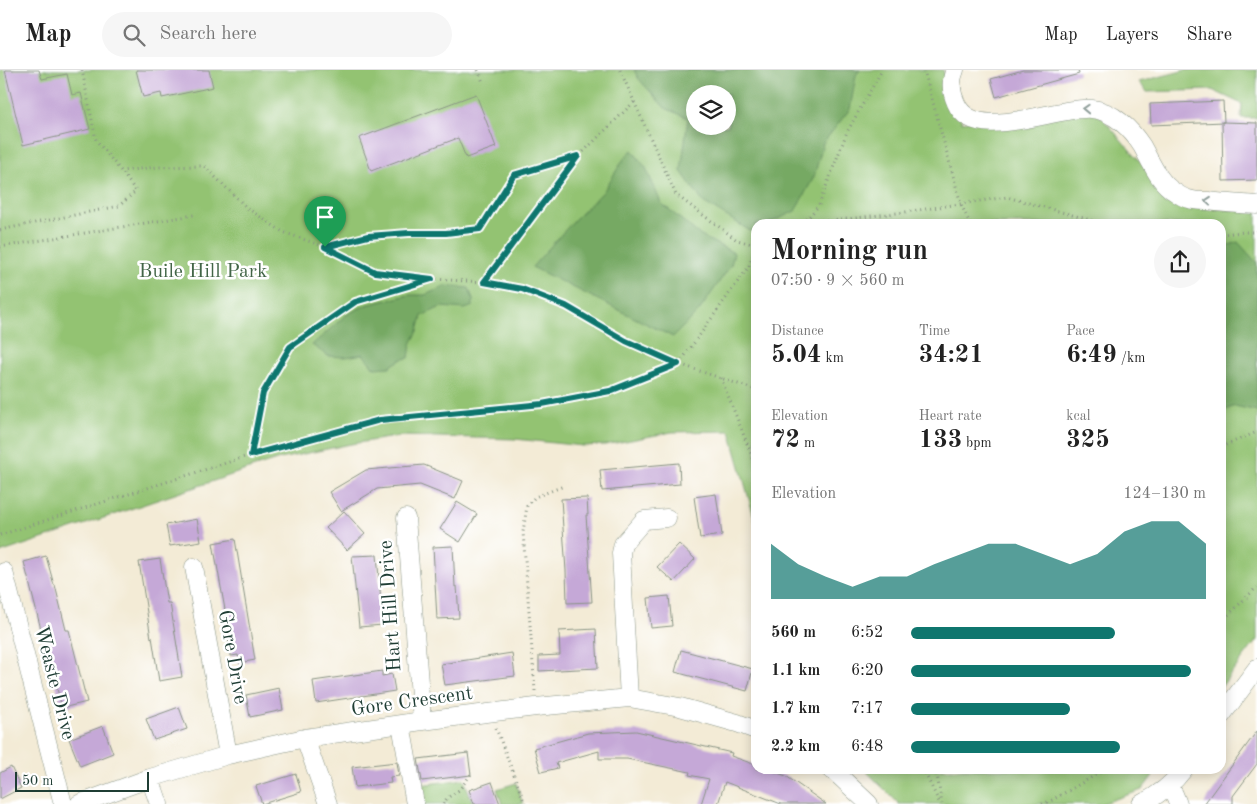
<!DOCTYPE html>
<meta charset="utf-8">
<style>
:root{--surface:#fff;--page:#f6f6f6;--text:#222;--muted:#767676;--line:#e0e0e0;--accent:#0f766e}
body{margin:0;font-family:"Old Standard TT",serif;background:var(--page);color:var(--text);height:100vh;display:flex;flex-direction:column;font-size:19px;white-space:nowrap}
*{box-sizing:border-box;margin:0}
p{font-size:16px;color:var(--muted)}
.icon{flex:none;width:28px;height:28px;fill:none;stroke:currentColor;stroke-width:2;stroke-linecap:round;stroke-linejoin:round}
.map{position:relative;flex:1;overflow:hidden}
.drawer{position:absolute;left:751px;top:149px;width:475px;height:555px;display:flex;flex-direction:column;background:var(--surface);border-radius:15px;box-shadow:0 2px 12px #0003}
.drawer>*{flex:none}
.controls{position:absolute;left:686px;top:15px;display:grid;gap:10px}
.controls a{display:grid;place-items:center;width:50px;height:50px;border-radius:50%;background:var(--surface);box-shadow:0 2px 12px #0003;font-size:25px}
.scale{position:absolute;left:15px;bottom:12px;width:134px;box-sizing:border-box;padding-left:5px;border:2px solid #1f3d34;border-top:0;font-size:14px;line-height:18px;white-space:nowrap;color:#1f3d34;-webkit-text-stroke:4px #fff;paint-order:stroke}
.pin{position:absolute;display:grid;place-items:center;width:42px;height:42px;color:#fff;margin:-51px -21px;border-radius:50% 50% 50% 0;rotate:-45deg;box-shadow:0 0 5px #0007}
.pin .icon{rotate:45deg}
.round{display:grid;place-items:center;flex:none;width:52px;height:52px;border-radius:26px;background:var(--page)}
.summary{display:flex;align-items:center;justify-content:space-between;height:85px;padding:0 20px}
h1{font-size:28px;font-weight:800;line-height:38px}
.figures{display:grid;grid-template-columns:repeat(3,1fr);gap:8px;height:85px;padding:5px 20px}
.figures div{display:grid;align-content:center}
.figures b{font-size:25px;font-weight:800}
.figures small{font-size:14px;font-weight:400}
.figures p{font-size:14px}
.chart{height:140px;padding:10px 20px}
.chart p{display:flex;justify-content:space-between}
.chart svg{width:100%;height:90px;margin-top:5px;fill:var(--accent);opacity:.7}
ul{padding:0 20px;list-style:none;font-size:16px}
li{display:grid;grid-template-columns:80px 60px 1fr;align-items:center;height:38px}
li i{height:12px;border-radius:6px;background:var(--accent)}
header{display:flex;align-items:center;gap:30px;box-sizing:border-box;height:70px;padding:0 25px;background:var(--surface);border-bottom:1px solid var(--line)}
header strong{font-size:24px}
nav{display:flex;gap:28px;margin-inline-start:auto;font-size:18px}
.search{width:350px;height:45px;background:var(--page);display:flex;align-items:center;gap:12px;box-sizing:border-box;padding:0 18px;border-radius:28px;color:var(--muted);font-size:19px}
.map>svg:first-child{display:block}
.green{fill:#93c372;stroke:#598053;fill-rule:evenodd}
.forest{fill:#76a964;stroke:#4a734c;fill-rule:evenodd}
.building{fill:#c5a8d7}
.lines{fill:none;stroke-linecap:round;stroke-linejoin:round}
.minor-casing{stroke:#899485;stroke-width:19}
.path{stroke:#899485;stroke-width:3;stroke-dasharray:1 4;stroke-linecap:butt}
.minor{stroke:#fff;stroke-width:18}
.oneway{stroke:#8f9e9a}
.route-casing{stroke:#fff;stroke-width:10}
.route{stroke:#0f766e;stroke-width:6}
.labels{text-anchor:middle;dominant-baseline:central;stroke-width:5;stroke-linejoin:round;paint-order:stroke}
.park-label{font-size:20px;fill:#426547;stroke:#fff}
.street-label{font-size:20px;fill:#1f3d34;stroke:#fff}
</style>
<header>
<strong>Map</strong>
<div class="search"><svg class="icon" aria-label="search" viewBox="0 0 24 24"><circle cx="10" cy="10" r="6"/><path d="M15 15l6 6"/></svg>Search here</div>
<nav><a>Map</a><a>Layers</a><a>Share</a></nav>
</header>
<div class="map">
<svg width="1257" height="734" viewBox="0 0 1257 734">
<rect width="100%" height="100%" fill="#fff"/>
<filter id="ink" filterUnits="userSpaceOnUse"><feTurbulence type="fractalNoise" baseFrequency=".02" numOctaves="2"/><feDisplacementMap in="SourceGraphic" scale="10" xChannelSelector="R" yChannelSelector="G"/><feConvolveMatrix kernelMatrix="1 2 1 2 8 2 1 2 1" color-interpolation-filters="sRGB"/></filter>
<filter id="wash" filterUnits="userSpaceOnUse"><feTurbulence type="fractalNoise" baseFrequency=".0096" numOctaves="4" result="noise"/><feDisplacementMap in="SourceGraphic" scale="20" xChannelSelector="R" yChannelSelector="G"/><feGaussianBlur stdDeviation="1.12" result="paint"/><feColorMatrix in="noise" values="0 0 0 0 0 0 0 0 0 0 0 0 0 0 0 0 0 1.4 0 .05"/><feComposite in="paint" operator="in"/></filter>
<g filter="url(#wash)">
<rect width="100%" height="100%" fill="#f3ebd6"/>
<path class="green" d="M0,0H943L962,52L1087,30L1178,136L1257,142V570L1221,617V154H756V454L730,361L672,362L605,375L583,376L515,369L401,366L351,374L280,389L255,397L0,483ZM695,24H728V56H695Z
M1186,0H1257V48H1241L1242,34L1212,20L1147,22L1139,12Z
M864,699H863H1158L1142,720L1101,734H899Z
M464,709L473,734H416L412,716Z
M516,713L523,734H502L497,719Z"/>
<path class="forest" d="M634,0H860L856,5L850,39L823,73L814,107L795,141L768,154H756V159L752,162L703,132L681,101L688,48L665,38L638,8ZM695,24H728V56H695Z
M632,80L646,98L661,133L701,166L734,183L731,195L699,241L673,267L532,197L576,148L603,122L625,87Z
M1238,172L1257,193V341L1235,336L1221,342V178Z
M446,216L469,218L473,230V236L465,239L441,237L422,246L418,261L411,274L409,288L402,289L389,297L374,298L363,284L346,287L328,286L312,275L346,245L366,235L409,225H425Z"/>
<g id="blocks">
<path class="building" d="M5,0H39L42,9L67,4L72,25L81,23L90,59L23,75Z
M136,0H209L213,17L162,28L161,23L143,27Z
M1023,0H1078L1079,4L996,27L991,9Z
M476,24L496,77L466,88L458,68L371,101L359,68Z
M1223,31L1224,52L1151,55L1150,34Z
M1222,52L1257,53V110L1223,111Z
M679,393L680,414L602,421L600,400Z
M424,395L463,411L455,429L420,415L377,419L341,441L329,422L366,400Z
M716,424L722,465L700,468L694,427Z
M587,428L588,445H586L592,532L567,533L566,501L561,429Z
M457,432L477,444L460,472L440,459Z
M344,441L365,464L347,480L326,458Z
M197,449L201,471L170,476L166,455Z
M235,469L255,590L239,593L238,585L231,586L227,563L229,562L213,473Z
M679,474L695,489L674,512L657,497Z
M453,476L455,517L457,516L459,548L437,549L433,477Z
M377,485L383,555L359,557L352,486Z
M46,486L54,515H55L66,560H69L87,632L62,638L53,603H52L24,492Z
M160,489L167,533H170L182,607L159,611L152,567L151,568L139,492Z
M669,526L672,556L651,558L648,528Z
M596,559L598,598L539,601V586L560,585L559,561Z
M681,580L753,599L747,621L675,602Z
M512,583L515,606L445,615L441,594Z
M382,601V606L392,604L395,621L316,633L313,611Z
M279,618L283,640L250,647L246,625Z
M179,637L187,659L154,670L146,649Z
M103,656L113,683L80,696L69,669Z
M636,661L732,683L731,686L756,695V699H767L786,706L826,734H781L725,712L718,734H701L709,709L689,705L690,702L627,689H599V681L556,693L558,698L541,702L534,678L588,663Z
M1257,661V694L1233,726V734H1204Z
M468,683L471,705L422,711L418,689Z
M397,692L399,706L390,707L391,713L355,717L352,697Z
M11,697L21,718L0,729V703Z
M296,704L301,722L262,734L256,716Z
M492,712L500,734H474L469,720Z"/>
</g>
</g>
<g filter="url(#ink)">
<use href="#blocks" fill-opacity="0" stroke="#899485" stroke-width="1"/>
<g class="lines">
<defs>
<path id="minor" d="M955,0C950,11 951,22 956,33C974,76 1057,35 1092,39C1113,41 1131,59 1142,76C1151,92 1159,113 1175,122C1179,125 1184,128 1189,129C1194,131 1202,131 1208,131C1224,133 1241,134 1257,135
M406,448L422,651
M194,497L228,685
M4,502L63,734
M629,628L621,483L623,474L644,450L667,448
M1221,646L1257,598
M401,654L415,734
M305,668L328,734
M830,699L835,702L869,734
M150,708L159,734
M1168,717L1174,724L1178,734
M79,734L150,708L228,685L305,668L422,651L536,637L629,628L680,637L737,653L756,660
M1141,734C1159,725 1172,715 1184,699"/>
</defs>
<use href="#minor" class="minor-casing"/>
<path class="path" d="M82,0L96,70L121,101L157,97L204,96L247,138L283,162L325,177L368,166L409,163H446L480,159L514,105L579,86
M478,0L483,12
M620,0L676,125L737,170L756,175
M924,0L961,134L970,154
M634,32L579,86L483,212L522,219L567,236L626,271L679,294L749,196L756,177
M806,149L831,151L905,142L1007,127L1105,154
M803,154L819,135L847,62L882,0
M0,160L119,136L136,121L121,101
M1221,164L1244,162H1257
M0,177L194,145
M325,178L375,202L430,209
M721,308L756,396
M1221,377L1257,362
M251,385L263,323L290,277L355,232L432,209L483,212
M0,465L251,385L380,350L542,334L610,321L679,294L756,320
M1221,552L1257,517
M535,621L523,462L527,436L535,427L564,416
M496,658L525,734
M923,699L940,734
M936,699L942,734
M443,734L447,728L459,720L472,703
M1042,734L1052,730L1106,699"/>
<use href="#minor" class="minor"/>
</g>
<defs><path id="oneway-chevron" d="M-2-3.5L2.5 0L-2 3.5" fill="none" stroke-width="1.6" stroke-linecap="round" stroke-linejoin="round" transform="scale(1.25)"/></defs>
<g class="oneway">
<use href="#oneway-chevron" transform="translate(1086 39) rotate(-178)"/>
<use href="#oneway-chevron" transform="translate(1208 131) rotate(-175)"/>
</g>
</g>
<g class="lines" filter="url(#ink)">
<defs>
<path id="route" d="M578,86L484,212L522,219L566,236L626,271L678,294L610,321L542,334L380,350L251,385L263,323L290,277L355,232L432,209L375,202L325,177L368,166L409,163H446L480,159L514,105Z"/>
</defs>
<use href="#route" class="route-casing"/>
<use href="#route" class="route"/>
</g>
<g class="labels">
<g class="park-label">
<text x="203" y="202">Buile Hill Park</text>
</g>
<g class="street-label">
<text transform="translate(391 536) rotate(-94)">Hart Hill Drive</text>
<text transform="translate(232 587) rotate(80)">Gore Drive</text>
<text transform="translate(54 613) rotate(76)">Weaste Drive</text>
<text transform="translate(412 632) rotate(-8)">Gore Crescent</text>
</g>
</g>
</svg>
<div class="controls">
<a><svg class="icon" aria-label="layers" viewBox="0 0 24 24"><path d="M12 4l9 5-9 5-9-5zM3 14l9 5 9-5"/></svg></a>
</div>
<div class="scale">50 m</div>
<div class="pin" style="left:325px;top:177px;background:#1e9e55"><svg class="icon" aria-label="arrive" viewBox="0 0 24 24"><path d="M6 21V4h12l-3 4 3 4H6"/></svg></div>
<section class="drawer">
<div class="summary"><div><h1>Morning run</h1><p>07:50 · 9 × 560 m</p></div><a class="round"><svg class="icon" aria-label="share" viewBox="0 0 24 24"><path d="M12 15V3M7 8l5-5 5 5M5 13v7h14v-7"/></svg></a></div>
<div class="figures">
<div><p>Distance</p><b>5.04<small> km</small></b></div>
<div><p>Time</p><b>34:21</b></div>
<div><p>Pace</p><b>6:49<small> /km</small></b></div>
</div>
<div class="figures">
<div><p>Elevation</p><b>72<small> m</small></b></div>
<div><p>Heart rate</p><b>133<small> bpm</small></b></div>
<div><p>kcal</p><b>325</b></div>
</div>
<div class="chart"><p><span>Elevation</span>124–130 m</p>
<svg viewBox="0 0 160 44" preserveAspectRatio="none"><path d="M0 44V17L10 27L20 33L30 38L40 33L50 33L60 27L70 22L80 17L90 17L100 22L110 27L120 22L130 11L140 6L150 6L160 17V44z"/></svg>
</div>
<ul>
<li><b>560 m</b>6:52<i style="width:69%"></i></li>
<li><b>1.1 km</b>6:20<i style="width:95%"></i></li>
<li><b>1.7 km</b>7:17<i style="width:54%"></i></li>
<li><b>2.2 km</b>6:48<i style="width:71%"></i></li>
</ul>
</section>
</div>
